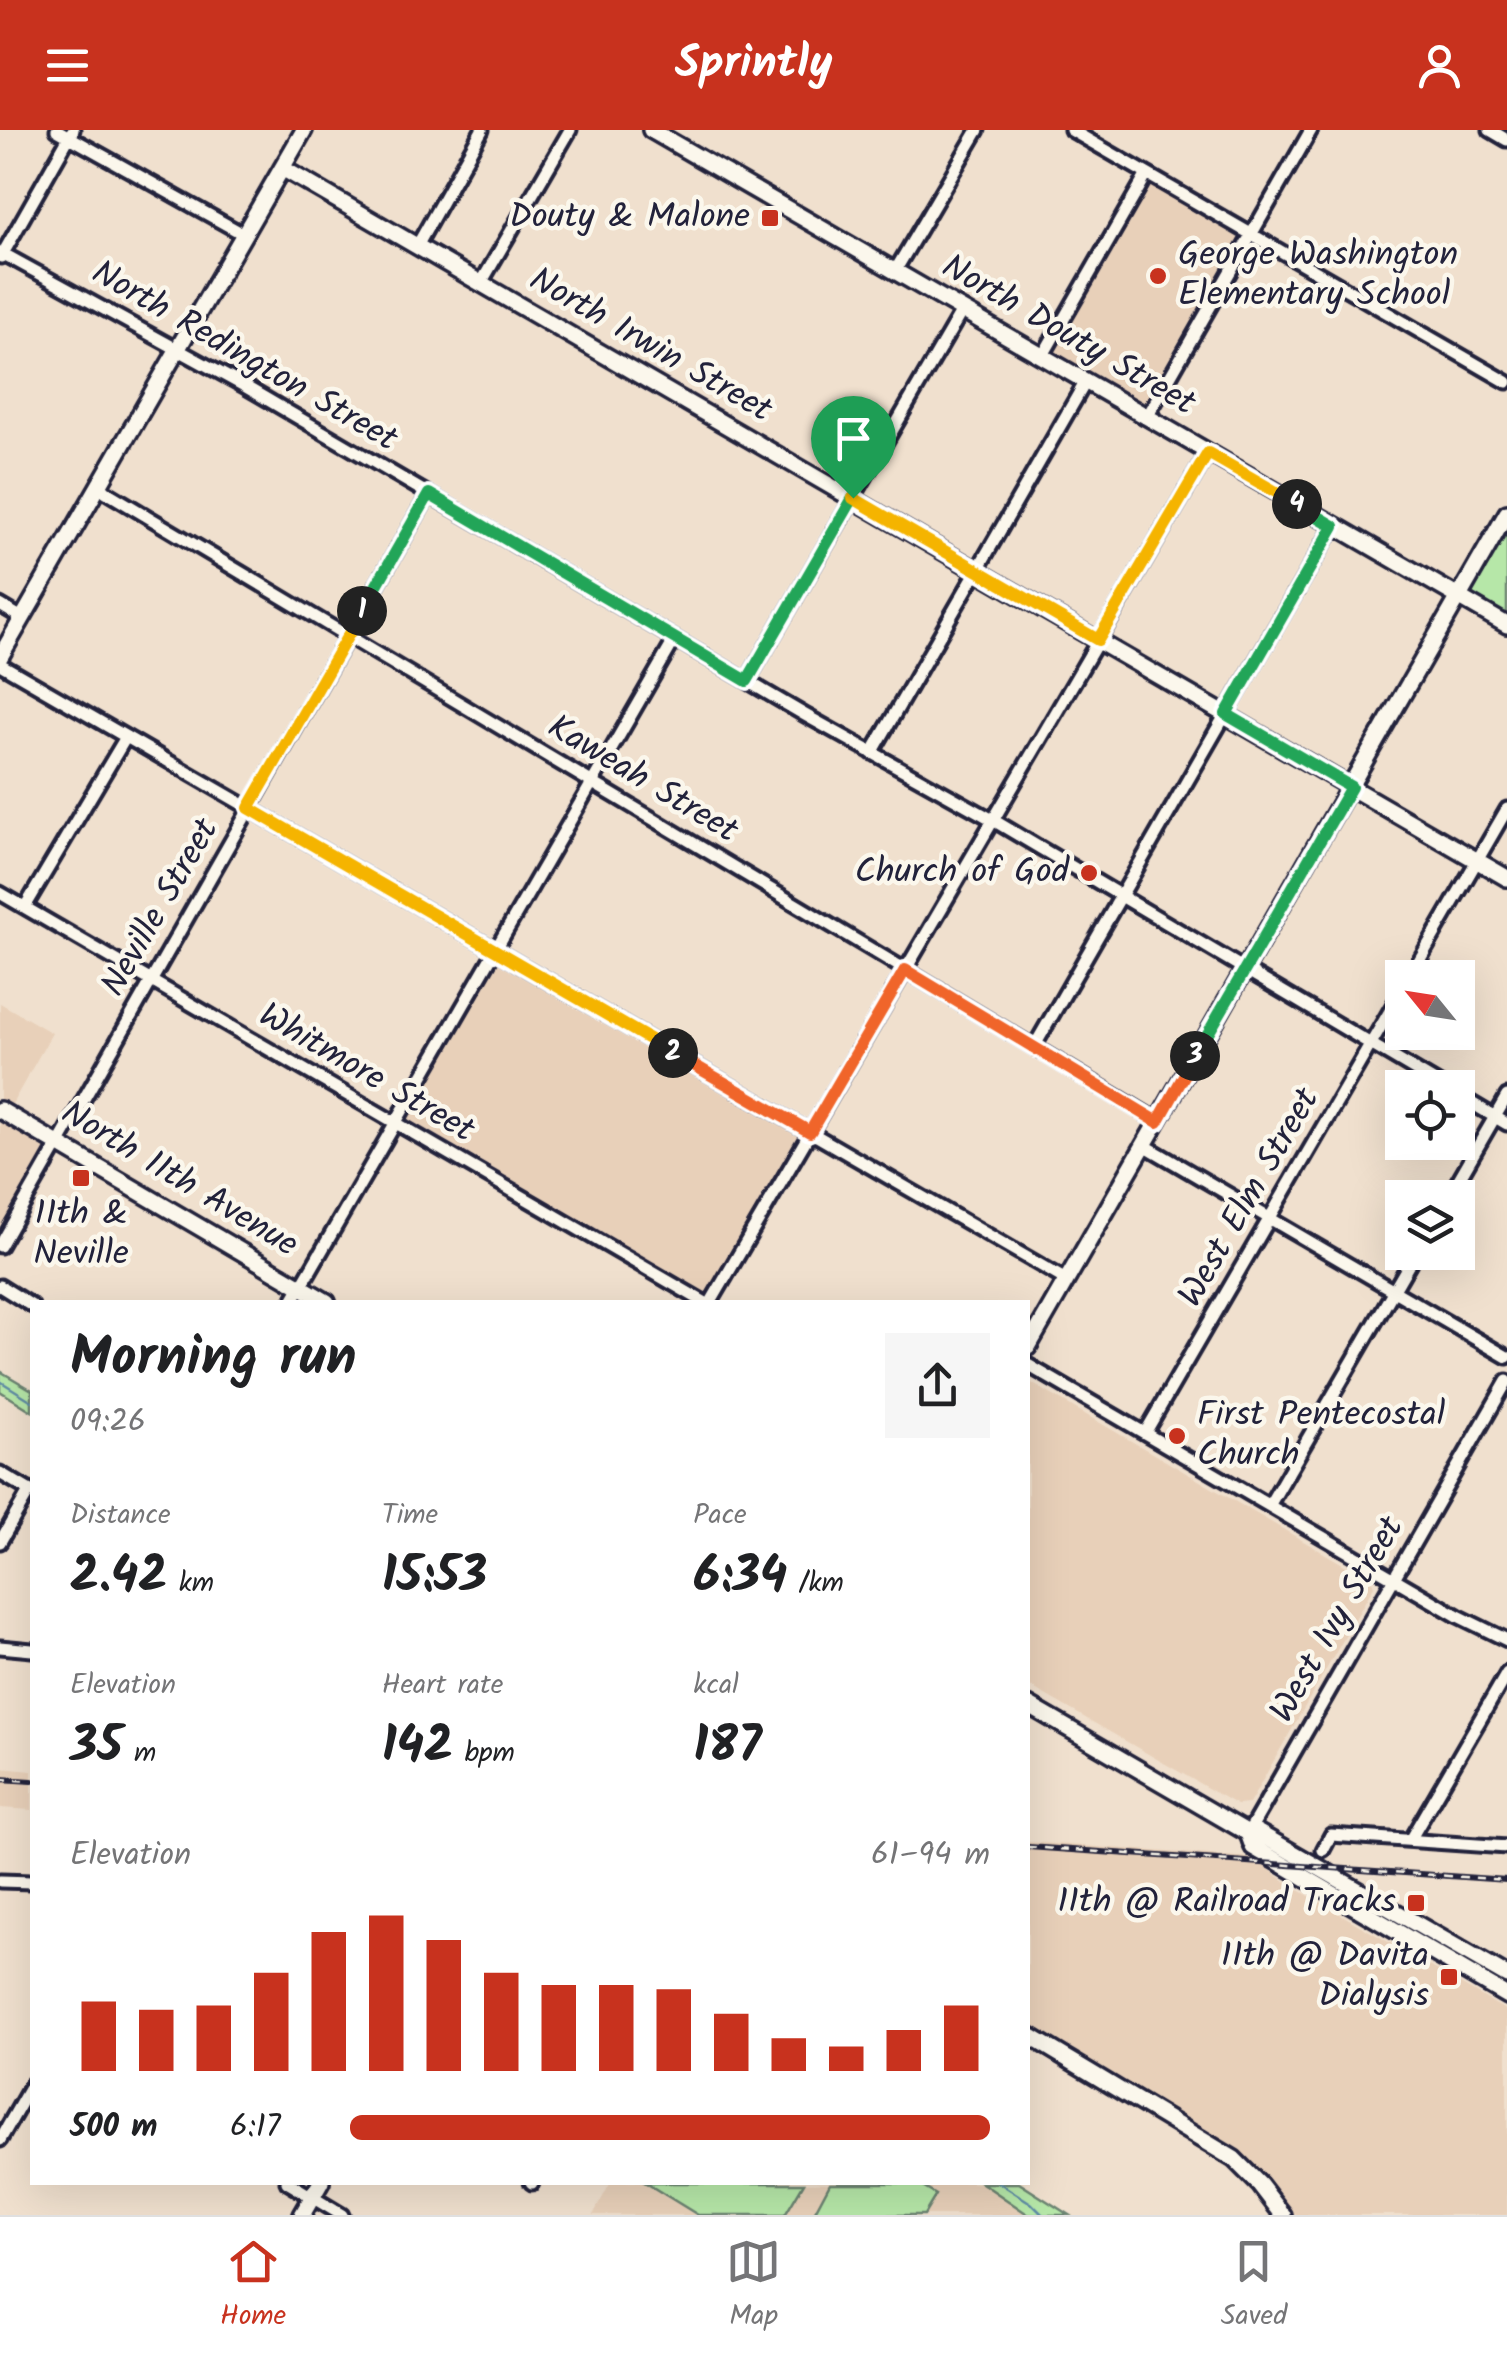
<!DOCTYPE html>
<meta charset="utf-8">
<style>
:root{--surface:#fff;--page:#f6f6f6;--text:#202124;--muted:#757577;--line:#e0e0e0;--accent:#c8321e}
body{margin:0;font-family:Kalam,sans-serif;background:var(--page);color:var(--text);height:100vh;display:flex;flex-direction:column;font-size:38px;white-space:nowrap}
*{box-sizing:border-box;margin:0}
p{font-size:32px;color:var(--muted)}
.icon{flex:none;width:55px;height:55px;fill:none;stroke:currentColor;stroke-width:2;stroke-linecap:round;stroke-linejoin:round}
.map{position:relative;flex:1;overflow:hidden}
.drawer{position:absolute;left:30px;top:1170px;width:1000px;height:885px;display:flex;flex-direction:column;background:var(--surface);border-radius:0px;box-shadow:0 10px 40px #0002}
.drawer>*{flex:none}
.needle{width:65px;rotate:300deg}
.buttons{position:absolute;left:1385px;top:830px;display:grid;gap:20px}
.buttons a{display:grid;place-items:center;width:90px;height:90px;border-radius:0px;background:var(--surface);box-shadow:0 10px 40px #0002;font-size:50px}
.pin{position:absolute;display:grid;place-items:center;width:85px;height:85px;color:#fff;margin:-102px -42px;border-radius:50% 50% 50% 0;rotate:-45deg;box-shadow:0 0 10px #0007}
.pin .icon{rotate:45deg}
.km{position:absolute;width:50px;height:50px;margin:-25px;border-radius:50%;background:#222;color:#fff;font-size:28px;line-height:50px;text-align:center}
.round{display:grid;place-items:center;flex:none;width:105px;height:105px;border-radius:0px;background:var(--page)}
.headline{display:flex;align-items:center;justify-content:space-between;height:170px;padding:0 40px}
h1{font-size:55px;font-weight:700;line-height:75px}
.stats{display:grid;grid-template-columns:repeat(3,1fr);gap:15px;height:170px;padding:10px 40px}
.stats div{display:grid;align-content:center}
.stats b{font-size:50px;font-weight:700}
.stats small{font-size:28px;font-weight:400}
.stats p{font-size:28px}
.chart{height:280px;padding:20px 40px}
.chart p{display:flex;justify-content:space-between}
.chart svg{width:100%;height:180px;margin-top:10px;stroke:var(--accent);stroke-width:6}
ul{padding:0 40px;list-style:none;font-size:32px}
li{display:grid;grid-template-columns:160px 120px 1fr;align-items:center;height:75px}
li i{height:25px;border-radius:12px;background:var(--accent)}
header{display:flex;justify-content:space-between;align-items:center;height:130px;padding:0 40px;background:var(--accent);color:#fff;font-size:45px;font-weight:700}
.tabs{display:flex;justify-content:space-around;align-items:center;height:140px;border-top:2px solid var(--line);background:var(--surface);font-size:28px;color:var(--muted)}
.tabs a{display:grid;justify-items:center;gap:5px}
.tabs .on{color:var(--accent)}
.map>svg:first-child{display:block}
.built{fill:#e8d0b9}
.green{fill:#b6e7a8;stroke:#6c8472;stroke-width:2.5}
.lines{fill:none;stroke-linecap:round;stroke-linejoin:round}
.stream{stroke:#618da5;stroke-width:2.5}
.street-casing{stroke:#22223b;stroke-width:19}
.secondary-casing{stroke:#22223b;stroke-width:22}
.street{stroke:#fbf7ec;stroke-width:11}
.secondary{stroke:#fbf7ec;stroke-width:15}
.rail-casing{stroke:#22223b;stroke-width:6}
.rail{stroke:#fbf7ec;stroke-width:2.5;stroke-dasharray:8;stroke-linecap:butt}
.split-1-casing{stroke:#fff;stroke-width:20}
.split-2-casing{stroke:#fff;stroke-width:20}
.split-3-casing{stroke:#fff;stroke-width:20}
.split-4-casing{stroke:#fff;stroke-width:20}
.split-5-casing{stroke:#fff;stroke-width:20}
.split-1{stroke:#22a559;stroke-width:12}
.split-2{stroke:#f5b400;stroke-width:12}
.split-3{stroke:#f0652b;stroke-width:12}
.split-4{stroke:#22a559;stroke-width:12}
.split-5{stroke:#f5b400;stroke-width:12}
.poi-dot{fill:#c8321e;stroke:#fbf7ec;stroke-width:4}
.labels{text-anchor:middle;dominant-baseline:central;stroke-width:9;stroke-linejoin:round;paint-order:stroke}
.poi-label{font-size:35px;fill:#22223b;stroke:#fbf7ec;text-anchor:end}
.street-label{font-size:35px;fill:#22223b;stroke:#fbf7ec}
</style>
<header><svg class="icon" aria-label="menu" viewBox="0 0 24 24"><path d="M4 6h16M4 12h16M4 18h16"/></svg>Sprintly<svg class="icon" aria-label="person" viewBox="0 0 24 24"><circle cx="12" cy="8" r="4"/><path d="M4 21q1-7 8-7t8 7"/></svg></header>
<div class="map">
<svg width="1507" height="2085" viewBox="0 0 1507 2085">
<rect width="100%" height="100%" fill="#f0e0ce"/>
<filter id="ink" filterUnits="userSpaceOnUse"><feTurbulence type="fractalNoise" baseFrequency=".01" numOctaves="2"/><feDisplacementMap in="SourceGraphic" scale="20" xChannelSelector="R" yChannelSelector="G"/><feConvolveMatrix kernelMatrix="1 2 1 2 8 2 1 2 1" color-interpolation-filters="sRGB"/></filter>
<g filter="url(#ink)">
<path class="built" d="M1147,44L1251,103L1147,287L1042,227Z
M495,820L810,1003L711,1172L395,993Z
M0,873L52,903L7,983L58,1014L0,1116Z
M1028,1251L1372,1451L1374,1456L1249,1674L1237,1675L1028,1555Z
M0,1638L32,1641V1680L0,1678Z
M1028,1712L1253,1728L1292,1756L1507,1881V2085H1283L1247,2040L1028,1905Z
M611,2052L982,2053L1029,2085H593Z"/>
<path class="green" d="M1507,397V495L1460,468Z
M0,1241L32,1260V1281L0,1261Z
M646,2053H804L785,2085H698Z
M830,2053H916L936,2065L924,2085H813Z
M982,2053H1019L1069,2085H1029Z"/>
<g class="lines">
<path class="stream" d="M0,1251L32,1271
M998,2052L1031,2073L1043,2085"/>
<defs>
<path id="street" d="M57,0L243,104
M1071,0L1507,252
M1490,0L1507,10
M417,116L482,0
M0,122L246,257L805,585L993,690L1445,958
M1,127L73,0
M895,141L978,0
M481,153L570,0
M1042,227L1147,44
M1147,287L1311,0
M98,357L1158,991
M0,475L22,488
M0,534L1066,1150
M747,551L963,179
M872,623L1086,251
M0,763L704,1172
M25,777L126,607
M1409,848L1507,679
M1034,917L1334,396
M1458,965L1507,994
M1144,1015L1507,1227
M1448,1068L1507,966
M0,1116L429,364
M0,1156L32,1176
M292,1172L675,509
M711,1172L1208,323
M1028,1235L1458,1486L1507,1510
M1145,1303L1402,860
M0,1343L32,1362
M1270,1374L1416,1122
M0,1412L30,1360
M0,1517L32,1520
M1248,1703L1507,1251
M1410,1710L1507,1543
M1323,1720L1331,1705L1507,1717
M0,1751L32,1752
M0,2010L32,1954
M287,2052L342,2085
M531,2052L532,2053"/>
<path id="secondary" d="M651,0L1507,495
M282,38L1507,748
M0,527L304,0
M0,980L327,1172
M1028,1217L1507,383
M1028,1575L1248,1703L1257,1702L1507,1846
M1248,1703L1253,1717L1507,1866
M1028,1905L1234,2029L1260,2055L1283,2085
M302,2085L321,2052"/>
</defs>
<use href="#street" class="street-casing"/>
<use href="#secondary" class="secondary-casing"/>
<use href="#street" class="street"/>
<use href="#secondary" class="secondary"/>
<defs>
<path id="rail" d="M0,1649L32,1651
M1028,1717L1507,1750"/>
</defs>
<use href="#rail" class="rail-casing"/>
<use href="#rail" class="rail"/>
</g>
</g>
<g class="lines" filter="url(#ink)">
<defs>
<path id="split-1" d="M362,481L429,364L747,551L853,368"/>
<path id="split-2" d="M362,481L249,678L673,923"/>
<path id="split-3" d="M673,923L810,1002L905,840L1158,992L1195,926"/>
<path id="split-4" d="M1195,926L1351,657L1226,584L1334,396L1297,374"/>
<path id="split-5" d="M853,368L1098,510L1208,323L1297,374"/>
</defs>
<use href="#split-1" class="split-1-casing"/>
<use href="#split-2" class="split-2-casing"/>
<use href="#split-3" class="split-3-casing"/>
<use href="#split-4" class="split-4-casing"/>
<use href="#split-5" class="split-5-casing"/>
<use href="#split-1" class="split-1"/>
<use href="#split-2" class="split-2"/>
<use href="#split-3" class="split-3"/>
<use href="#split-4" class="split-4"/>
<use href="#split-5" class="split-5"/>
</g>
<g class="poi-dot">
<rect x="760" y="78" width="20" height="20" rx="5"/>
<circle cx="1158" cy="146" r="10"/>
<circle cx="1089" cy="743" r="10"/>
<rect x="71" y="1038" width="20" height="20" rx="5"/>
<circle cx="1177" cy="1306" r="10"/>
<rect x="1406" y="1763" width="20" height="20" rx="5"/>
<rect x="1439" y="1837" width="20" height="20" rx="5"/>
</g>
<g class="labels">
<g class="poi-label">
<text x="750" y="88">Douty &amp; Malone</text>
<text x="1178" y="126" text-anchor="start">George Washington<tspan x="1178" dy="40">Elementary School</tspan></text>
<text x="1069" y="743">Church of God</text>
<text x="81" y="1085" text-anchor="middle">11th &amp;<tspan x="81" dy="40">Neville</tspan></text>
<text x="1197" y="1286" text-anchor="start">First Pentecostal<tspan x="1197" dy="40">Church</tspan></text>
<text x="1396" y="1773">11th @ Railroad Tracks</text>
<text x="1429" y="1827">11th @ Davita<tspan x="1429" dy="40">Dialysis</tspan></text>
</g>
<g class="street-label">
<text transform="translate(1068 206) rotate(30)">North Douty Street</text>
<text transform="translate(650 216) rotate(30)">North Irwin Street</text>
<text transform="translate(244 227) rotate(30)">North Redington Street</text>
<text transform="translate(642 650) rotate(31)">Kaweah Street</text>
<text transform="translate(161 778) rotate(-60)">Neville Street</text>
<text transform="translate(366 944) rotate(30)">Whitmore Street</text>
<text transform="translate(179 1050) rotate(31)">North 11th Avenue</text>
<text transform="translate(1250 1068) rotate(-60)">West Elm Street</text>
<text transform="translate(1338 1490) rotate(-60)">West Ivy Street</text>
</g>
</g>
</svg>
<div class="buttons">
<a><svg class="needle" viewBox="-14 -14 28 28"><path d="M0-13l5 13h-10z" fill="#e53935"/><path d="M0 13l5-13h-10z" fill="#757577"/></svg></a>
<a><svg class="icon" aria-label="locate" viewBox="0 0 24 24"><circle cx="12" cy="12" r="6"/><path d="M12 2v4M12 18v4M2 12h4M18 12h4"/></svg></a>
<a><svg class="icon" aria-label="layers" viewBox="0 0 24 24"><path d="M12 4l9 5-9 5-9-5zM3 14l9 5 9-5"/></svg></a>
</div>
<div class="pin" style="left:853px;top:368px;background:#1e9e55"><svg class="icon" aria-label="arrive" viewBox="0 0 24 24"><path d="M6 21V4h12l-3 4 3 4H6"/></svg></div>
<b class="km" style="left:362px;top:481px">1</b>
<b class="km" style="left:673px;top:923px">2</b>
<b class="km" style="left:1195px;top:926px">3</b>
<b class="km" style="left:1297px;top:374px">4</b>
<section class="drawer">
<div class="headline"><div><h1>Morning run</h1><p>09:26</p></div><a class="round"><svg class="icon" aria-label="share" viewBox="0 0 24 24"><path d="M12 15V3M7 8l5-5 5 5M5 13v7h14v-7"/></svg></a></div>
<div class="stats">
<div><p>Distance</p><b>2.42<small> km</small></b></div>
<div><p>Time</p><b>15:53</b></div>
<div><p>Pace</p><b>6:34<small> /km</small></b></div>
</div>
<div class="stats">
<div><p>Elevation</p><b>35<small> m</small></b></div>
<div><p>Heart rate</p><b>142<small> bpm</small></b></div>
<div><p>kcal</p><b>187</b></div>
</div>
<div class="chart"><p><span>Elevation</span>61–94 m</p>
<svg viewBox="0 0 160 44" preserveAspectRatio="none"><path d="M5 44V27M15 44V29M25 44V28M35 44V20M45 44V10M55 44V6M65 44V12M75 44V20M85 44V23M95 44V23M105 44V24M115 44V30M125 44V36M135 44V38M145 44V34M155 44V28"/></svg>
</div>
<ul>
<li><b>500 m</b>6:17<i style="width:100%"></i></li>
</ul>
</section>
</div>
<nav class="tabs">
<a class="on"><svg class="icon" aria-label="home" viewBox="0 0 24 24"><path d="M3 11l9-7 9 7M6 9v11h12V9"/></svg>Home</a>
<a><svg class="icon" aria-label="map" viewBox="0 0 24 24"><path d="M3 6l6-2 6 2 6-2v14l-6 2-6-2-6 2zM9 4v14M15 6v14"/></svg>Map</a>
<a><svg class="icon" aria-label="saved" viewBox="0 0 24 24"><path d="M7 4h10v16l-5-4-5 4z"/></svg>Saved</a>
</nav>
